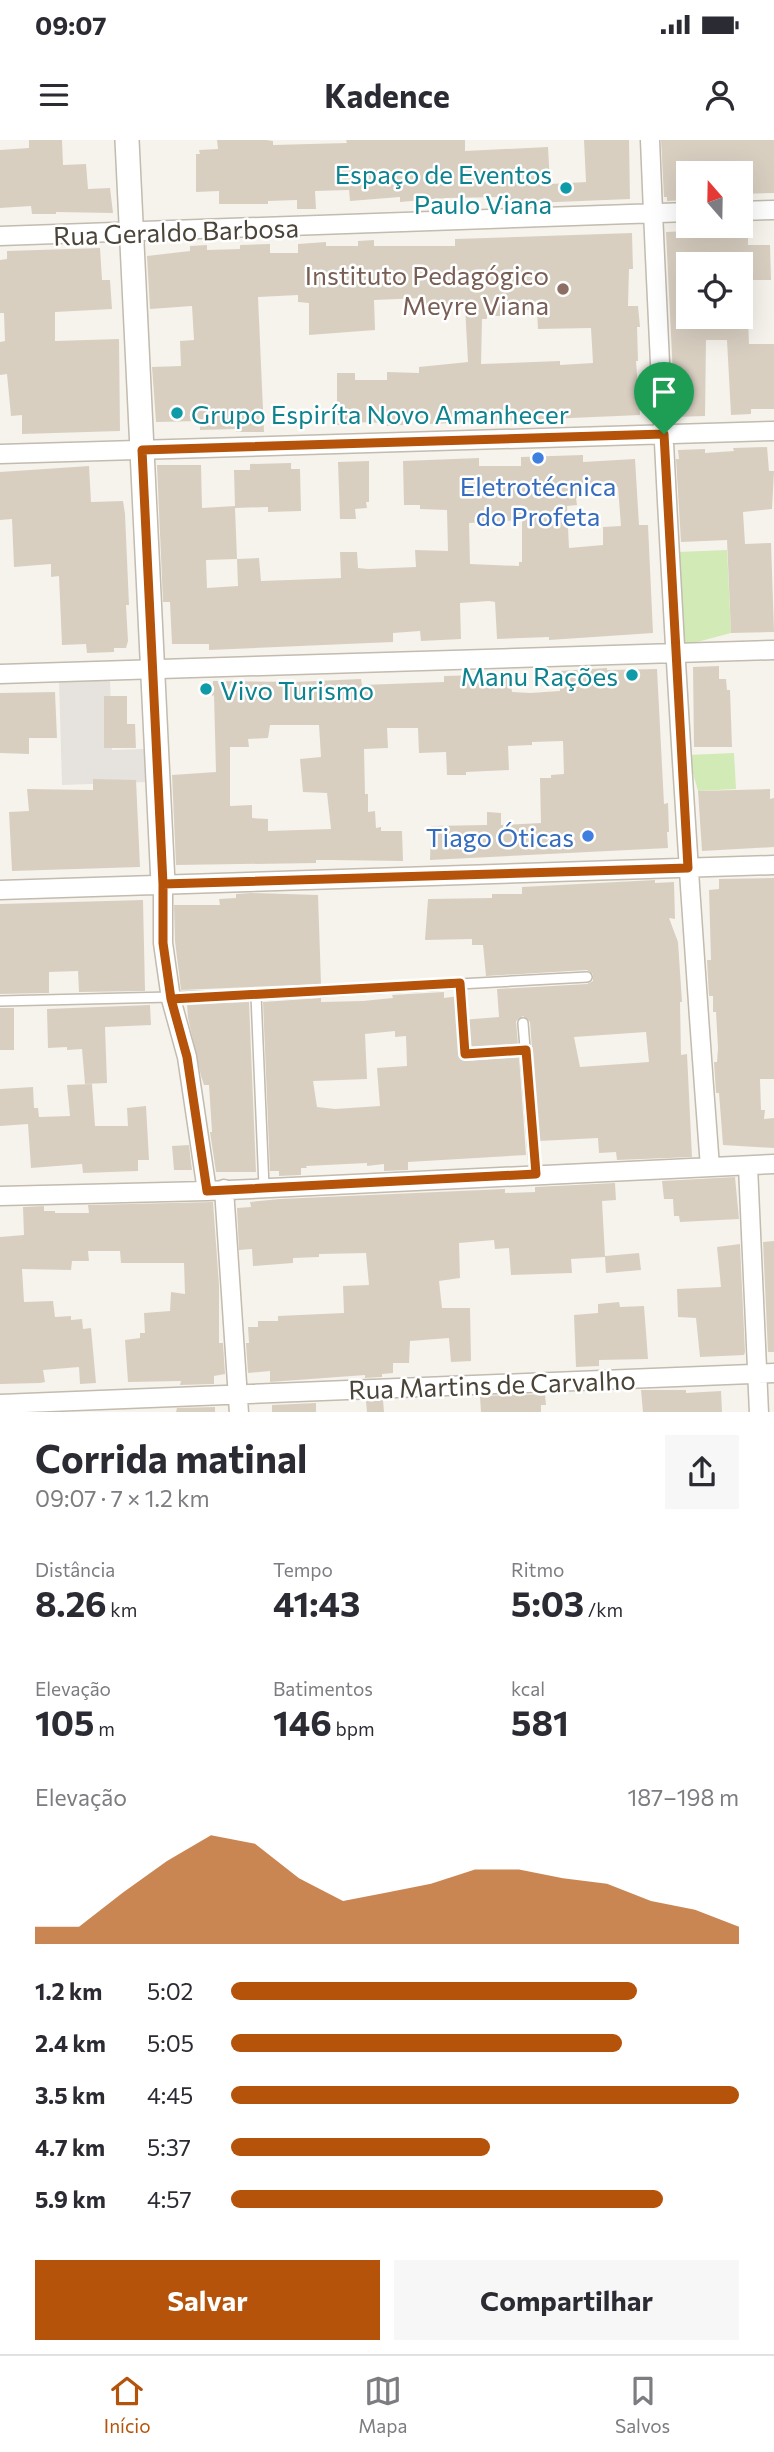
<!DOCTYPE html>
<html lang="pt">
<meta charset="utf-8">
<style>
:root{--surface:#fff;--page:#f7f7f7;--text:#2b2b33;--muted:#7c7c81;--line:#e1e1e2;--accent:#b45309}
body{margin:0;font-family:Commissioner,sans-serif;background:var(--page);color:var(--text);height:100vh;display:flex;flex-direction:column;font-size:26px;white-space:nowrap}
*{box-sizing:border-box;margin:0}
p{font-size:23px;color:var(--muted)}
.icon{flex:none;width:38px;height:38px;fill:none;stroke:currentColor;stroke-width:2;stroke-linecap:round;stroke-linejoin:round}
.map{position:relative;height:1272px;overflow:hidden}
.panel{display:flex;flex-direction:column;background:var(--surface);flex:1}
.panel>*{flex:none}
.needle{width:46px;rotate:340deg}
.tools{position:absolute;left:676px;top:21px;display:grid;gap:14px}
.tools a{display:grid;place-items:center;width:77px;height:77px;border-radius:0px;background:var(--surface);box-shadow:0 7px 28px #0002;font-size:35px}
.pin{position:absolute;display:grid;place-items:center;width:60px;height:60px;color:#fff;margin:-72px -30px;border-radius:50% 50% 50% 0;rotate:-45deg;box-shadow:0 0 7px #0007}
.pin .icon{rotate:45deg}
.round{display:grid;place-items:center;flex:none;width:74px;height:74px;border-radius:0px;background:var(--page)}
.headline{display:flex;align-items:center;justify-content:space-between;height:119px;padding:0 35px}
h1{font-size:38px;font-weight:700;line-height:52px}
.figures{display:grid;grid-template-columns:repeat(3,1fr);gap:10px;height:119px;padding:7px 35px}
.figures div{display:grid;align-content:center}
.figures b{font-size:35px;font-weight:700}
.figures small{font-size:19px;font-weight:400}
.figures p{font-size:19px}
.chart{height:196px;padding:14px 35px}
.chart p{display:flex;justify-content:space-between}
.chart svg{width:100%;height:126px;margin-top:7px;fill:var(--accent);opacity:.7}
.action{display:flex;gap:14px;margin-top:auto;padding:14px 35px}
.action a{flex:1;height:80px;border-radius:0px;background:var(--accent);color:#fff;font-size:28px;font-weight:700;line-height:80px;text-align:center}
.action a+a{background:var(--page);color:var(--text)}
ul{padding:0 35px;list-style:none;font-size:23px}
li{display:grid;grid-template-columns:112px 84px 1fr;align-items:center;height:52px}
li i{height:18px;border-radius:9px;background:var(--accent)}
.status{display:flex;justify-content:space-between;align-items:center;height:49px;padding:0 35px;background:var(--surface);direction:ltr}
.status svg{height:19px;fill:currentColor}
header{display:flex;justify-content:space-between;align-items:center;height:91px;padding:0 35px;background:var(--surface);font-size:32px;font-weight:700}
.dock{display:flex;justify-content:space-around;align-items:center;height:98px;border-top:2px solid var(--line);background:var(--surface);font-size:19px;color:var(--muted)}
.dock a{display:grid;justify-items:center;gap:4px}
.dock .selected{color:var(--accent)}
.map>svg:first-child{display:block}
.industrial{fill:#e6e2dd}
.green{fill:#d2eab5}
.building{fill:#d8cfc1;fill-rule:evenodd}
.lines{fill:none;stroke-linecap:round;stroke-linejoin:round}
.service-casing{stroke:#c2bbae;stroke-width:12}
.minor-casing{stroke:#c2bbae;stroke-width:21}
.tertiary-casing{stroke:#c2bbae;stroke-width:26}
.path{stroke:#c4b79f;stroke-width:3.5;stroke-dasharray:3.5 3.5;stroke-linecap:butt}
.service{stroke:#fff;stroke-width:9}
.minor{stroke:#fff;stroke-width:18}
.tertiary{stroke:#fff;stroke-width:23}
.route-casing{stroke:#fff;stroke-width:14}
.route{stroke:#b45309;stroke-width:9}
.culture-dot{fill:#0f9aa8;stroke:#fff;stroke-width:2.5}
.education-dot{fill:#8d6e63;stroke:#fff;stroke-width:2.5}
.shop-dot{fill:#3f7fe0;stroke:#fff;stroke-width:2.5}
.labels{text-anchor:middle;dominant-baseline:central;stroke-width:5;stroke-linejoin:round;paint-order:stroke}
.culture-label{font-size:26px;fill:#0d838f;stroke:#fff;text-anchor:end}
.street-label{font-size:26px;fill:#4b4439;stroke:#fff}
.education-label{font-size:26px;fill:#785e54;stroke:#fff;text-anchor:end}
.shop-label{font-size:26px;fill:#366cbe;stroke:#fff}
</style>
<div class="status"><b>09:07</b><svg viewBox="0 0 49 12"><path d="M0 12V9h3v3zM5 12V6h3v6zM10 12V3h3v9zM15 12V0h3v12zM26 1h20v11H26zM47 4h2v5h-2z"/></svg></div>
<header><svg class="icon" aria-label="menu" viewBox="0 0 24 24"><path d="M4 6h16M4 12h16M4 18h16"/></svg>Kadence<svg class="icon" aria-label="person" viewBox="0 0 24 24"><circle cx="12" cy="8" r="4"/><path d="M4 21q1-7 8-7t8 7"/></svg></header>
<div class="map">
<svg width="774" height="1273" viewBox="0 0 774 1273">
<rect width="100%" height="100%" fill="#f6f3ec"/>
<path class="industrial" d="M110,538L112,610L145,609L147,642L62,645L59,540Z"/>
<path class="green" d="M727,410L731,493L682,506L677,412Z
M734,613L736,649L698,651L688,615Z"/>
<path class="building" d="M29,0H62L63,25L86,24L88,49L110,48L113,73L56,72V74H32L31,66L0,68V10L29,8Z
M217,0H266L273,1V5L347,3L346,0H465V11L548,7L550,44L586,42L584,0H629L630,59L506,64L505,57L447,58L400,62V57L350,61L349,50L315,51L316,69H297V60L268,61V64H219V51L196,52V14H200L199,10L218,9Z
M661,0H774V53L740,54V33H688V60L667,61V57H664Z
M708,90H748V105H770L771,140H740V124H688V177H748L749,204H774V269H751V274L731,275L727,200H706L705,276L675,277L666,92Z
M632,93L633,129H629L628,166H638L640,187H637L638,221H636L640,275L430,284V278H403V285L387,286V283L353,282V285H337V233H355V240H387V232L419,233V227L468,222L465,166L422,165V158L374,160L375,190L309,195V163L298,162V155L258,157L264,292H236V289L200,290V281L156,282L152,227L181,226L180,201L194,200L192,166L150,169L147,116L190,111V106L207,105V110L240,109V105L270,104V113H298V104L326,102V106H358V101L374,100V106H455V99ZM500,170H537L538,189L591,188L593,223L560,225V221L481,224L482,179H487V176H500Z
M100,108L102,140H110L112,169L55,172V201L119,199L120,291L22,294V275L11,276L7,234L0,235V202L5,201L4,173H0V120L7,119V111Z
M767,307L769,331H774L772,369L743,372L745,404L771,403L774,492L731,493L727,400L681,402L676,319H679L678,310L705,309V313L734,311L733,308Z
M583,315V322L635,319L639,385H648L653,493L549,500V497L497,499L495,462L489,461L460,463L461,499L421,501L420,491L393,493V502L209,510V504H172L170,462H163L157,325H201L202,368L235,366L234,330H250V324L291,323V329H300L301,371L268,372V367L235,368L237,419L259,418L261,441L289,440L341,438L340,412H357L358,428L368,429L416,427L415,410L448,411L447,370L420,369V365H404L403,321L479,318V326H521V317ZM585,347H618L621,386L603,387V405L569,408L567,366L577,365L576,358L585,357ZM522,380V422H519V426L470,424L469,383ZM237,419L238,446L207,448L206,420Z
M369,321V362H366L367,368L355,369L356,379H340L338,322Z
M89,326L91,362L123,361L125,374L129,465H126L128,501L126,508H114V512L87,513L86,504L62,505L59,436L51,437V424L14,427L12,379L0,380V332Z
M719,526V539H726L727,550H730L732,607H694L693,527Z
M607,528V530L657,529L664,664L668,663L669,692H667L668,708L430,720L431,686L487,685V672L501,673V685L541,683L540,638H551V635L564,634L563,601L532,602V605L508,606L509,630L466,632V635H447L446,612L419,613L418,588H387L388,608L364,609L365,654H368V672L375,671L376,688L381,687V691H402L403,721L331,720H316V723L176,725L172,635L216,632L214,555L212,556L213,541L294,542L361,539L362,545L444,542V536L482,535L483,538L510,537L512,552L530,553L560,551L559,531ZM270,585H319L321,617L300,619L303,652L327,653L331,689L268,691V679L252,678V665L230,666V607H249L248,599L268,598Z
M55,552L57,598H29V614L0,613V553Z
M104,556H127V584H135L136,608H104Z
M93,639L136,640L140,727L12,731L9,672L29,671L27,649L93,650Z
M770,649V659L774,658V707L702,711L698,651Z
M774,738V939H760L761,970H765L764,979L774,978V1008L723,1005L719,953H716L714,922H717L718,908L716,872H713V856H709L707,820H711L709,750L719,749V739Z
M655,740V743L674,742L675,779L669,778L678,802L682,862H680L681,915L687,914L692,1017L617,1020L616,1012L599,1013L598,998L539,1001L530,882L523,876L516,881L518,904L465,907L458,914L460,918L465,921L519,917L526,1015L408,1022V1030L384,1031V1024L367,1026V1023L306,1026L307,1028H301V1035L279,1036V1031H270L263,862L321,858V862L363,861L393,858L392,855L444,852V858L459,856L461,880L499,877L497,849L587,844L593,841V834L587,830L486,836L483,805H472V799L425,800L428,759L492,758V754H522V747ZM395,891V897L406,896L407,926L377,928L380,966L335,969L317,967L313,941L367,939L365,894ZM646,892L649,922L580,927L574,897Z
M251,753L318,755L321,844L181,850L175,801L174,765H220L219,759L236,758V754Z
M143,760L145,851L79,852L78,831L49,832V853L0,854V764Z
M249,862L256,1032H216L210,992H212L209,945H204L201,936L188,878L187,864Z
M150,865L151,885L105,887L107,943L85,944L82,909L67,910V907L48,908L47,869Z
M0,868H14V910H0Z
M92,944L95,986H128L127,968L146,966L149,1020H138V1031L83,1033L82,1024L31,1028L28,984L0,986V949L33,947L34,968H38L39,977L70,976L67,945Z
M189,1005L192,1030H174L172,1006Z
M735,1037L739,1079L680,1082L679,1076H674L673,1059H664L662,1041Z
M615,1043L616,1060L602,1061L605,1116L639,1113L641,1130L606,1133L605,1117L571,1119L572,1133L511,1135L509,1108L495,1109L494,1100L459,1103L460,1138L439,1141L442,1168H470L471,1221L451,1222L449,1198L410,1201L409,1223H393V1233L382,1234V1237L365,1238V1235L270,1242V1231L248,1233L246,1203H249L248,1187H258V1181H278V1176L344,1173L343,1146L369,1145L366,1113L319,1114V1117L293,1118V1123L253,1126L252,1109L239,1110L237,1068L251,1067L250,1062L280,1059L505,1049V1053L535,1052V1047Z
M213,1062L219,1145V1203H223L225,1234L214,1236V1244L180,1245L181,1241L128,1242L125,1200L140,1198V1193H145L144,1173L170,1171L171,1152L185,1154L184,1123H121L120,1111H88L89,1121H72L71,1130L22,1129L24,1162L53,1161L55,1177L71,1176V1180L82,1179L83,1189L91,1188L96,1243L80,1244L79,1227L43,1230L45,1242L40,1243L0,1244V1097L24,1095L23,1067L44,1066V1071H55V1073H89L88,1065Z
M774,1101V1212H768L763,1102Z
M740,1104L745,1212L744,1215L700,1217L696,1178L678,1177L677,1149L721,1147L717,1107Z
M619,1162L620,1167L644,1166L648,1219L599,1220V1226L576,1227L574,1175L598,1173V1164Z
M641,1250H686V1253L721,1251L722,1272H643Z
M545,1254L546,1265H541V1272H481L480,1256Z
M383,1260L384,1272H367L366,1261Z
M316,1263V1272H272V1265Z
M215,1267V1272H176L177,1268Z"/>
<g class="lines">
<defs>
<path id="service" d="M256,855L264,1047
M0,861L256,855L587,837
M523,883L535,1034
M465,914L526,910"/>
<path id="minor" d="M650,0C664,343 684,685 710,1027
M740,71L774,70
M0,96L688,72
M0,314L774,291
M0,534L774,510
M163,744V803L171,859L187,917L207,1051
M0,750L774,725
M748,1026L759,1273
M224,1049L239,1273
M0,1056L207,1051L774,1024
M0,1264L774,1233"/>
<path id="tertiary" d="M127,0L163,744"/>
</defs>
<use href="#service" class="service-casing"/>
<use href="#minor" class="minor-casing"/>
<use href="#tertiary" class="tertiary-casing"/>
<path class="path" d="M461,856L464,900"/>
<use href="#service" class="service"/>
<use href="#minor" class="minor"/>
<use href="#tertiary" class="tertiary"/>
</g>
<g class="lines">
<defs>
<path id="route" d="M664,294L142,310L163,744V803L171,859L460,843L465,914L526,910L536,1034L207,1051L187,917L171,859L163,803V744L688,728L664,294"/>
</defs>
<use href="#route" class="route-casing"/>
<use href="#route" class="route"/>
</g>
<g class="culture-dot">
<circle cx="566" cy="48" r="7"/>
<circle cx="177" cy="273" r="7"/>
<circle cx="632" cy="535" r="7"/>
<circle cx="206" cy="549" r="7"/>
</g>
<circle class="education-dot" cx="563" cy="149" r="7"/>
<g class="shop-dot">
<circle cx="538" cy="318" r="7"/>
<circle cx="588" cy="696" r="7"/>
</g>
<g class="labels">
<g class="culture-label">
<text x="552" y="33">Espaço de Eventos<tspan x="552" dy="30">Paulo Viana</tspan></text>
<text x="191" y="273" text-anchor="start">Grupo Espiríta Novo Amanhecer</text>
<text x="618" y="535">Manu Rações</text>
<text x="220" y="549" text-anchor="start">Vivo Turismo</text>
</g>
<g class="street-label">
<text transform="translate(176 91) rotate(-2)">Rua Geraldo Barbosa</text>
<text transform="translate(492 1244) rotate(-2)">Rua Martins de Carvalho</text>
</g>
<g class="education-label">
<text x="549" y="134">Instituto Pedagógico<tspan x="549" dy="30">Meyre Viana</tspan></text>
</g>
<g class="shop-label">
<text x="538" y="345">Eletrotécnica<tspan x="538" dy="30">do Profeta</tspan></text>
<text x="574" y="696" text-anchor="end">Tiago Óticas</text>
</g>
</g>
</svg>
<div class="tools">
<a><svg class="needle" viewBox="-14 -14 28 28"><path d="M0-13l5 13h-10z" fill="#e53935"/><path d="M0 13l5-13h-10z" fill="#7c7c81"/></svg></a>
<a><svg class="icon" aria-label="locate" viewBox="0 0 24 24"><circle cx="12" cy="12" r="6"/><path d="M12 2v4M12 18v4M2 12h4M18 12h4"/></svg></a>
</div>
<div class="pin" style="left:664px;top:294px;background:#1e9e55"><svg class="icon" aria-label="arrive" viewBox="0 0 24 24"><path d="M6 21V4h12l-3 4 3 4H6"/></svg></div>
</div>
<section class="panel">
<div class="headline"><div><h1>Corrida matinal</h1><p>09:07 · 7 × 1.2 km</p></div><a class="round"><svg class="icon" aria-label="share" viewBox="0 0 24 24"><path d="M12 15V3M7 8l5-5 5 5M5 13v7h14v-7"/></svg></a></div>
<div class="figures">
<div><p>Distância</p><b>8.26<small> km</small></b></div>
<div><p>Tempo</p><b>41:43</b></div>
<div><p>Ritmo</p><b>5:03<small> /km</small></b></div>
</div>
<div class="figures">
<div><p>Elevação</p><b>105<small> m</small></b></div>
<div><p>Batimentos</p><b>146<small> bpm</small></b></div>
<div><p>kcal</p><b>581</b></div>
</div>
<div class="chart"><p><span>Elevação</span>187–198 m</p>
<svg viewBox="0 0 160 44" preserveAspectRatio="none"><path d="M0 44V38L10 38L20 26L30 15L40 6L50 9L60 21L70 29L80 26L90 23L100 18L110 18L120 21L130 23L140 29L150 32L160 38V44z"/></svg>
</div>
<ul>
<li><b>1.2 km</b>5:02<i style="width:80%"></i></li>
<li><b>2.4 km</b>5:05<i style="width:77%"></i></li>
<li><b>3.5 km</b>4:45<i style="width:100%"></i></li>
<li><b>4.7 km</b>5:37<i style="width:51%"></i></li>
<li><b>5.9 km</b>4:57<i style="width:85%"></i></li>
</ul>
<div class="action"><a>Salvar</a><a>Compartilhar</a></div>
</section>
<nav class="dock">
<a class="selected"><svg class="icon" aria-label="home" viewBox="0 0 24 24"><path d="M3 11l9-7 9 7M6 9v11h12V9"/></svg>Início</a>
<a><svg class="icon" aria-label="map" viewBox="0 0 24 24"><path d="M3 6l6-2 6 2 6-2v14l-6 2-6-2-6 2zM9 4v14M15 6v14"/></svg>Mapa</a>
<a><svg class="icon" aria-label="saved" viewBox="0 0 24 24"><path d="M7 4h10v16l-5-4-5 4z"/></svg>Salvos</a>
</nav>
